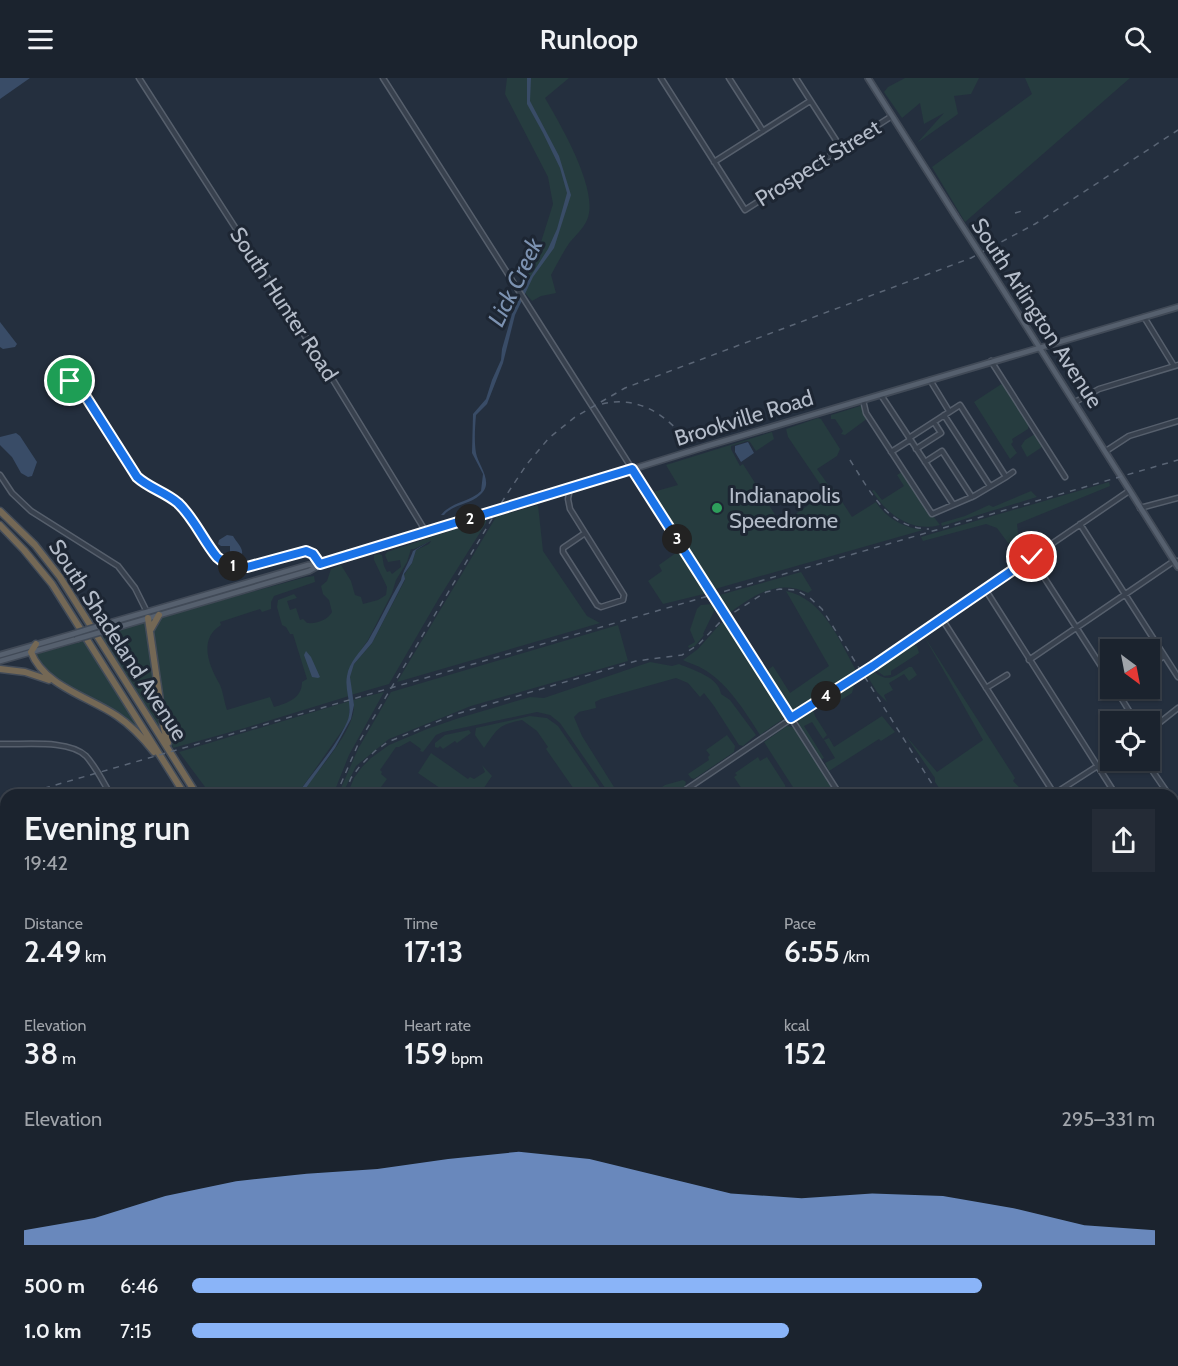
<!DOCTYPE html>
<meta charset="utf-8">
<style>
:root{--surface:#1b232e;--page:#242b36;--text:#f1f3f6;--muted:#a0a4aa;--line:#39404a;--accent:#8ab4f8}
body{margin:0;font-family:Cabin,sans-serif;background:var(--page);color:var(--text);height:100vh;display:flex;flex-direction:column;font-size:22px;white-space:nowrap}
*{box-sizing:border-box;margin:0}
p{font-size:20px;color:var(--muted)}
.icon{flex:none;width:33px;height:33px;fill:none;stroke:currentColor;stroke-width:2;stroke-linecap:round;stroke-linejoin:round}
.map{position:relative;flex:1;overflow:hidden}
.panel{position:absolute;left:0px;top:711px;width:1179px;height:578px;display:flex;flex-direction:column;background:var(--surface);border-radius:18px 18px 0 0;box-shadow:0 2px 4px #0004,0 0 0 2px var(--line)}
.panel>*{flex:none}
.needle{width:39px;rotate:148deg}
.tools{position:absolute;left:1100px;top:561px;display:grid;gap:12px}
.tools a{display:grid;place-items:center;width:60px;height:60px;border-radius:0px;background:var(--surface);box-shadow:0 2px 4px #0004,0 0 0 2px var(--line);font-size:30px}
.pin{position:absolute;display:grid;place-items:center;width:51px;height:51px;color:#fff;margin:-26px;border:3px solid #fff;border-radius:50%;box-shadow:0 2px 6px #0007}
.km{position:absolute;width:30px;height:30px;margin:-15px;border-radius:50%;background:#222;color:#fff;font-size:16px;line-height:30px;text-align:center}
.round{display:grid;place-items:center;flex:none;width:63px;height:63px;border-radius:0px;background:var(--page)}
.headline{display:flex;align-items:center;justify-content:space-between;height:102px;padding:0 24px}
h1{font-size:33px;font-weight:600;line-height:45px}
.metrics{display:grid;grid-template-columns:repeat(3,1fr);gap:9px;height:102px;padding:6px 24px}
.metrics div{display:grid;align-content:center}
.metrics b{font-size:30px;font-weight:600}
.metrics small{font-size:16px;font-weight:400}
.metrics p{font-size:16px}
.chart{height:168px;padding:12px 24px}
.chart p{display:flex;justify-content:space-between}
.chart svg{width:100%;height:108px;margin-top:6px;fill:var(--accent);opacity:.7}
ul{padding:0 24px;list-style:none;font-size:20px}
li{display:grid;grid-template-columns:96px 72px 1fr;align-items:center;height:45px}
li i{height:15px;border-radius:8px;background:var(--accent)}
header{display:flex;justify-content:space-between;align-items:center;height:78px;padding:0 24px;background:var(--surface);font-size:27px;font-weight:600}
.map>svg:first-child{display:block}
.green{fill:#263c3f}
.water{fill:#394c67}
.lines{fill:none;stroke-linecap:round;stroke-linejoin:round}
.stream{stroke:#394c67;stroke-width:1.5}
.minor-casing{stroke:#565f6c;stroke-width:7}
.major-casing{stroke:#414a57;stroke-width:8}
.highway-casing{stroke:#434c59;stroke-width:9}
.minor{stroke:#38414e;stroke-width:4}
.major{stroke:#56606e;stroke-width:4.5}
.highway{stroke:#746855;stroke-width:6}
.rail{stroke:#5a6575;stroke-width:1.5;stroke-dasharray:6 6;stroke-linecap:butt}
.major-bridge-casing{stroke:#414a57;stroke-width:8;stroke-linecap:butt}
.major-bridge{stroke:#56606e;stroke-width:4.5}
.route-casing{stroke:#fff;stroke-width:12}
.route{stroke:#1a73e8;stroke-width:8}
.leisure-dot{fill:#2e9e5b;stroke:#1d2633;stroke-width:2}
.labels{text-anchor:middle;dominant-baseline:central;stroke-width:6;stroke-linejoin:round;paint-order:stroke}
.street-label{font-size:22px;fill:#b4bcc9;stroke:#1d2633}
.poi-label{font-size:22px;fill:#b4bcc9;stroke:#1d2633;text-anchor:start}
.water-label{font-size:24px;font-style:italic;fill:#7c92b1;stroke:#1d2633}
</style>
<header><svg class="icon" aria-label="menu" viewBox="0 0 24 24"><path d="M4 6h16M4 12h16M4 18h16"/></svg>Runloop<svg class="icon" aria-label="search" viewBox="0 0 24 24"><circle cx="10" cy="10" r="6"/><path d="M15 15l6 6"/></svg></header>
<div class="map">
<svg width="1178" height="1288" viewBox="0 0 1178 1288">
<rect width="100%" height="100%" fill="#242f3e"/>
<path class="green" d="M507,0H569L545,20C560,46 600,113 587,142C583,151 576,157 570,164C563,174 557,186 551,197L556,215L541,218L532,223L520,209L536,180L553,126L548,99L505,16Z
M905,0H979L971,16L954,18L958,36L917,65L944,35L924,46L920,25L902,40L884,14L888,9Z
M1025,0H1130L965,144L932,89L1032,16Z
M1003,305L1029,346L1028,351L1012,361L1013,364L1011,366L1017,375L1010,381L974,324Z
M860,328H863L868,340L845,357L841,356L843,353L835,341H831V337Z
M818,340L821,341L840,371L837,378L817,391L829,408L831,407L852,439L876,424C886,440 904,450 923,452L715,511L653,414L678,407L666,387L772,354L774,361L756,373L750,364L747,363L731,368V371L740,388L743,386L781,446L826,415L788,359L786,351Z
M1035,356L1042,369L1027,379L1021,368L1025,362Z
M902,394L919,419L940,447C911,455 887,436 872,413L874,412L882,422L904,408L897,397Z
M1109,404L1110,408L1017,446L1021,482L1016,483L1015,464L1008,465L997,450L986,446L923,463L921,459Z
M1031,413L1037,419L942,448L941,445L965,438L989,427L993,429Z
M538,427L543,473L587,538L600,545L397,604L496,439Z
M486,441V445L439,520L389,606L351,617L350,598L354,586L372,565L405,502L404,497L412,485L416,472L429,466L431,463L414,471H411L407,484L396,502L392,515L368,562L352,585L347,599L349,618L245,650L173,670L164,643L153,554L155,545L164,538L306,499L314,498L315,504L274,518L271,524V531L262,534L260,531L220,544L221,547C198,561 209,588 219,605C223,612 224,624 227,632L270,619L274,629C288,625 302,620 302,604L307,601L293,556H290L286,549L282,547L277,529L278,522L294,516L297,520L287,523L290,532L296,530L300,542L303,541L307,545C316,546 328,542 332,534L329,522L323,516L321,508L327,503L331,491L341,487L351,503L355,517L361,519L363,526L378,522L386,517L387,509L374,482V477L379,476L382,477L384,488L387,494L390,493L392,496L401,489L400,482L388,484L385,477L387,474Z
M680,472L708,515L663,526L648,503L662,493L659,487Z
M801,494L812,512L808,515C777,500 753,518 728,536L716,518Z
M786,513C824,521 840,564 858,596L793,634L768,596L769,591L773,588L790,615L829,588Z
M713,526L715,531L703,556L704,557L695,568L689,570L688,568L695,564L690,552L697,531L701,527Z
M146,544L162,654L101,558Z
M721,545H726L732,552L785,636L783,641L760,657C746,635 730,609 708,594C700,588 691,586 683,582L698,571Z
M618,547L628,583L471,628L389,661L356,688L342,717H338L358,671L391,614Z
M924,558L1015,700L1013,703L1027,717H944L935,704V700L906,658L937,694L983,662Z
M84,563L150,664C138,651 125,640 110,630C90,618 40,600 36,576Z
M912,566L917,568L919,575L891,593V597L884,598L877,593V590Z
M650,584L672,588L679,586C693,592 719,599 721,616L730,622L756,657L743,668L739,667L714,628L704,615L700,619L688,605L676,600L601,621L595,624L596,630L579,634L574,639L582,658L619,717H610L560,645L550,637L537,634L443,654L436,657L423,674L420,673L421,671L410,663L399,669H396L380,692L382,694L381,696L387,701L375,717H347L354,700L362,689L371,680L389,667L427,651L459,640L530,619L544,620Z
M909,589H912L917,597L909,603L904,596L889,605L893,612L884,617L887,624L877,614L866,596L872,592C888,606 893,599 909,589Z
M852,606L854,608L852,615L825,632H820L817,629Z
M384,614L349,677L333,717H301C314,695 361,648 353,622Z
M350,623L349,639L346,647L297,717H211L179,674Z
M810,633L814,634L815,638L827,657L823,661L812,644L804,648L824,680L822,681H820L798,647L799,641Z
M530,638L547,640L558,648L605,717H578L546,671L548,669L537,653L522,642C498,647 498,650 484,670L475,657L476,650Z
M882,638L895,654L881,663L879,661L829,693L825,685L835,680L824,662L829,660L834,669Z
M787,648L792,649L796,653L836,717H798L764,664Z
M469,652L471,655L457,665L455,663L443,671L440,668L438,670L435,669V665L445,657Z
M727,657L735,668L734,674L694,701L691,700L688,696L709,682L708,679L710,677L706,672Z
M431,675L468,701L470,699L474,701L485,694L482,687L492,698L479,717H450L418,695Z
M758,679L760,683L767,679L785,707L787,717H746L734,699L737,697L735,695Z
M683,702L686,704L685,708L671,717H650L665,707Z
M152,1283H227L230,1288H156Z
M478,1283H625L618,1288H481Z"/>
<path class="water" d="M0,0H30L0,21Z
M527,0H531L530,23L559,78L571,117L554,170L533,199L515,237L503,285L487,326L476,337C475,350 474,362 476,375C478,387 495,405 480,417C469,427 453,426 444,437H441C451,424 470,424 481,413L483,396L472,375L473,336L486,321L492,302L501,282L502,271L512,236L527,204L548,171L557,151L567,115L560,90L543,55L527,26Z
M0,244L17,266L15,269L3,271L0,269Z
M16,355L20,358L37,384L32,398L28,399L21,395L12,379L0,367V359Z
M748,364L754,375L741,384L735,374V368Z
M227,457L233,458C238,467 247,472 239,482L230,478V468H221L218,466L219,462Z
M430,463L416,472L412,485L404,496L405,501L372,565L354,586L350,599L354,627L351,641L335,670L301,717H297C313,693 335,671 347,644C354,628 344,614 347,598C349,584 360,574 368,563C380,543 389,522 401,502C402,495 410,482 413,473Z
M306,573L311,579L320,599L318,600L312,599L304,577Z"/>
<g class="lines">
<path class="stream" d="M0,726L6,740"/>
<defs>
<path id="minor" d="M139,0L330,297L426,454
M383,0L840,717
M661,0L745,132L892,38
M729,0L763,53
M796,0L841,70
M714,84L810,23
M1144,239L1174,288
M991,283L1065,399
M930,302L949,333
M64,303L72,304L79,309L137,399C151,412 170,416 183,430C195,443 201,459 211,473C234,504 277,481 306,473L313,476L320,486
M881,317L953,426
M863,322L866,335L932,436L974,418L1006,399L960,327L909,360
M1075,324L1099,311L1178,287
M944,337L990,408
M916,371L941,355L934,344
M1106,373L1129,358L1178,343
M891,374L910,362
M925,384L942,373L972,419
M0,397L12,415L31,433L118,488L135,510L147,534
M1006,399L1013,394
M570,410L568,421L570,431L624,517L623,522L601,529L597,527L563,474V470L585,455
M1140,430L1178,420
M1080,446L1178,599
M1031,479L1110,602
M985,511L1116,717
M942,541L1055,717
M1029,582L1174,483H1178
M1149,588L1164,578
M986,610L1007,597
M1115,610L1136,644
M1149,653L1178,630
M0,666C24,667 68,661 86,678C96,689 103,704 111,717
M1145,682L1169,717
M1054,716L1110,680
M678,717L813,626L879,584L1129,413
M1173,726L1178,722
M1173,801L1178,798
M1173,806L1178,813
M0,973L6,976
M0,1002L6,998
M0,1039L6,1049
M0,1118L6,1128
M1173,1124L1178,1132
M0,1160L6,1156
M1173,1224L1178,1220
M1173,1240L1178,1248
M251,1282L255,1288
M472,1282L475,1288
M957,1282L961,1288
M1018,1282L1021,1288
M1079,1282L1082,1288
M1139,1282L1143,1288
M99,1288L102,1282
M265,1288L274,1282
M327,1288L336,1282
M390,1288L399,1282
M1094,1288L1101,1282"/>
<path id="major" d="M868,0L955,137
M988,188L1178,489
M510,429L707,368L1178,229
M102,547L308,487L320,486L481,437
M105,553L309,493L318,488
M0,577L73,556
M0,583L77,561
M1173,1087L1178,1083
M890,1288L898,1282
M898,1288L906,1282"/>
<path id="highway" d="M0,433L35,467L60,499L197,717
M0,447L24,472L52,506L185,717
M148,540L164,651L168,665
M151,551L159,537
M36,566L31,574C44,608 89,619 117,638C132,648 143,660 154,674
M0,591L25,594L49,602
M712,1282L713,1288
M717,1282L721,1288
M724,1282L728,1288
M745,1282H765
M821,1282L831,1288
M773,1288L796,1283L819,1288"/>
</defs>
<use href="#minor" class="minor-casing"/>
<use href="#major" class="major-casing"/>
<use href="#highway" class="highway-casing"/>
<use href="#minor" class="minor"/>
<use href="#major" class="major"/>
<use href="#highway" class="highway"/>
<path class="rail" d="M1015,135L1022,133
M602,326C634,318 661,333 681,356
M850,382C870,413 887,450 929,451
M345,715L351,700L360,688L375,673L388,664L453,637L636,583L682,577L698,567L722,542L766,514L780,511L796,512L810,520L822,531L939,717
M21,717L1178,382
M336,717L359,664L505,419L527,386L549,360L575,339L625,310L971,180L1035,146L1178,52
M0,723L6,721"/>
<defs>
<path id="major-bridge" d="M955,137L988,188
M481,437L510,429
M73,556L102,547
M77,561L105,553"/>
</defs>
<use href="#major-bridge" class="major-bridge-casing"/>
<use href="#major-bridge" class="major-bridge"/>
</g>
<g class="lines">
<defs>
<path id="route" d="M70,303L81,311L137,399C149,410 165,414 178,425C194,440 203,462 217,479C226,487 235,489 247,489L306,473L313,476L320,486L632,391L791,640L873,588L1032,479"/>
</defs>
<use href="#route" class="route-casing"/>
<use href="#route" class="route"/>
</g>
<circle class="leisure-dot" cx="717" cy="430" r="6"/>
<g class="labels">
<g class="street-label">
<text transform="translate(818 85) rotate(-32)">Prospect Street</text>
<text transform="translate(284 226) rotate(57)">South Hunter Road</text>
<text transform="translate(1037 235) rotate(57)">South Arlington Avenue</text>
<text transform="translate(744 340) rotate(-17)">Brookville Road</text>
<text transform="translate(118 562) rotate(57)">South Shadeland Avenue</text>
</g>
<g class="poi-label">
<text x="729" y="417">Indianapolis<tspan x="729" dy="25">Speedrome</tspan></text>
</g>
<g class="water-label">
<text transform="translate(515 204) rotate(-64)">Lick Creek</text>
</g>
</g>
</svg>
<div class="tools">
<a><svg class="needle" viewBox="-14 -14 28 28"><path d="M0-13l5 13h-10z" fill="#e53935"/><path d="M0 13l5-13h-10z" fill="#a0a4aa"/></svg></a>
<a><svg class="icon" aria-label="locate" viewBox="0 0 24 24"><circle cx="12" cy="12" r="6"/><path d="M12 2v4M12 18v4M2 12h4M18 12h4"/></svg></a>
</div>
<div class="pin" style="left:70px;top:303px;background:#1e9e55"><svg class="icon" aria-label="arrive" viewBox="0 0 24 24"><path d="M6 21V4h12l-3 4 3 4H6"/></svg></div>
<div class="pin" style="left:1032px;top:479px;background:#d93025"><svg class="icon" aria-label="check" viewBox="0 0 24 24"><path d="M5 12l5 5 9-10"/></svg></div>
<b class="km" style="left:233px;top:488px">1</b>
<b class="km" style="left:470px;top:441px">2</b>
<b class="km" style="left:677px;top:461px">3</b>
<b class="km" style="left:826px;top:618px">4</b>
<section class="panel">
<div class="headline"><div><h1>Evening run</h1><p>19:42</p></div><a class="round"><svg class="icon" aria-label="share" viewBox="0 0 24 24"><path d="M12 15V3M7 8l5-5 5 5M5 13v7h14v-7"/></svg></a></div>
<div class="metrics">
<div><p>Distance</p><b>2.49<small> km</small></b></div>
<div><p>Time</p><b>17:13</b></div>
<div><p>Pace</p><b>6:55<small> /km</small></b></div>
</div>
<div class="metrics">
<div><p>Elevation</p><b>38<small> m</small></b></div>
<div><p>Heart rate</p><b>159<small> bpm</small></b></div>
<div><p>kcal</p><b>152</b></div>
</div>
<div class="chart"><p><span>Elevation</span>295–331 m</p>
<svg viewBox="0 0 160 44" preserveAspectRatio="none"><path d="M0 44V38L10 33L20 24L30 18L40 15L50 13L60 9L70 6L80 9L90 16L100 23L110 25L120 23L130 24L140 29L150 36L160 38V44z"/></svg>
</div>
<ul>
<li><b>500 m</b>6:46<i style="width:82%"></i></li>
<li><b>1.0 km</b>7:15<i style="width:62%"></i></li>
</ul>
</section>
</div>
